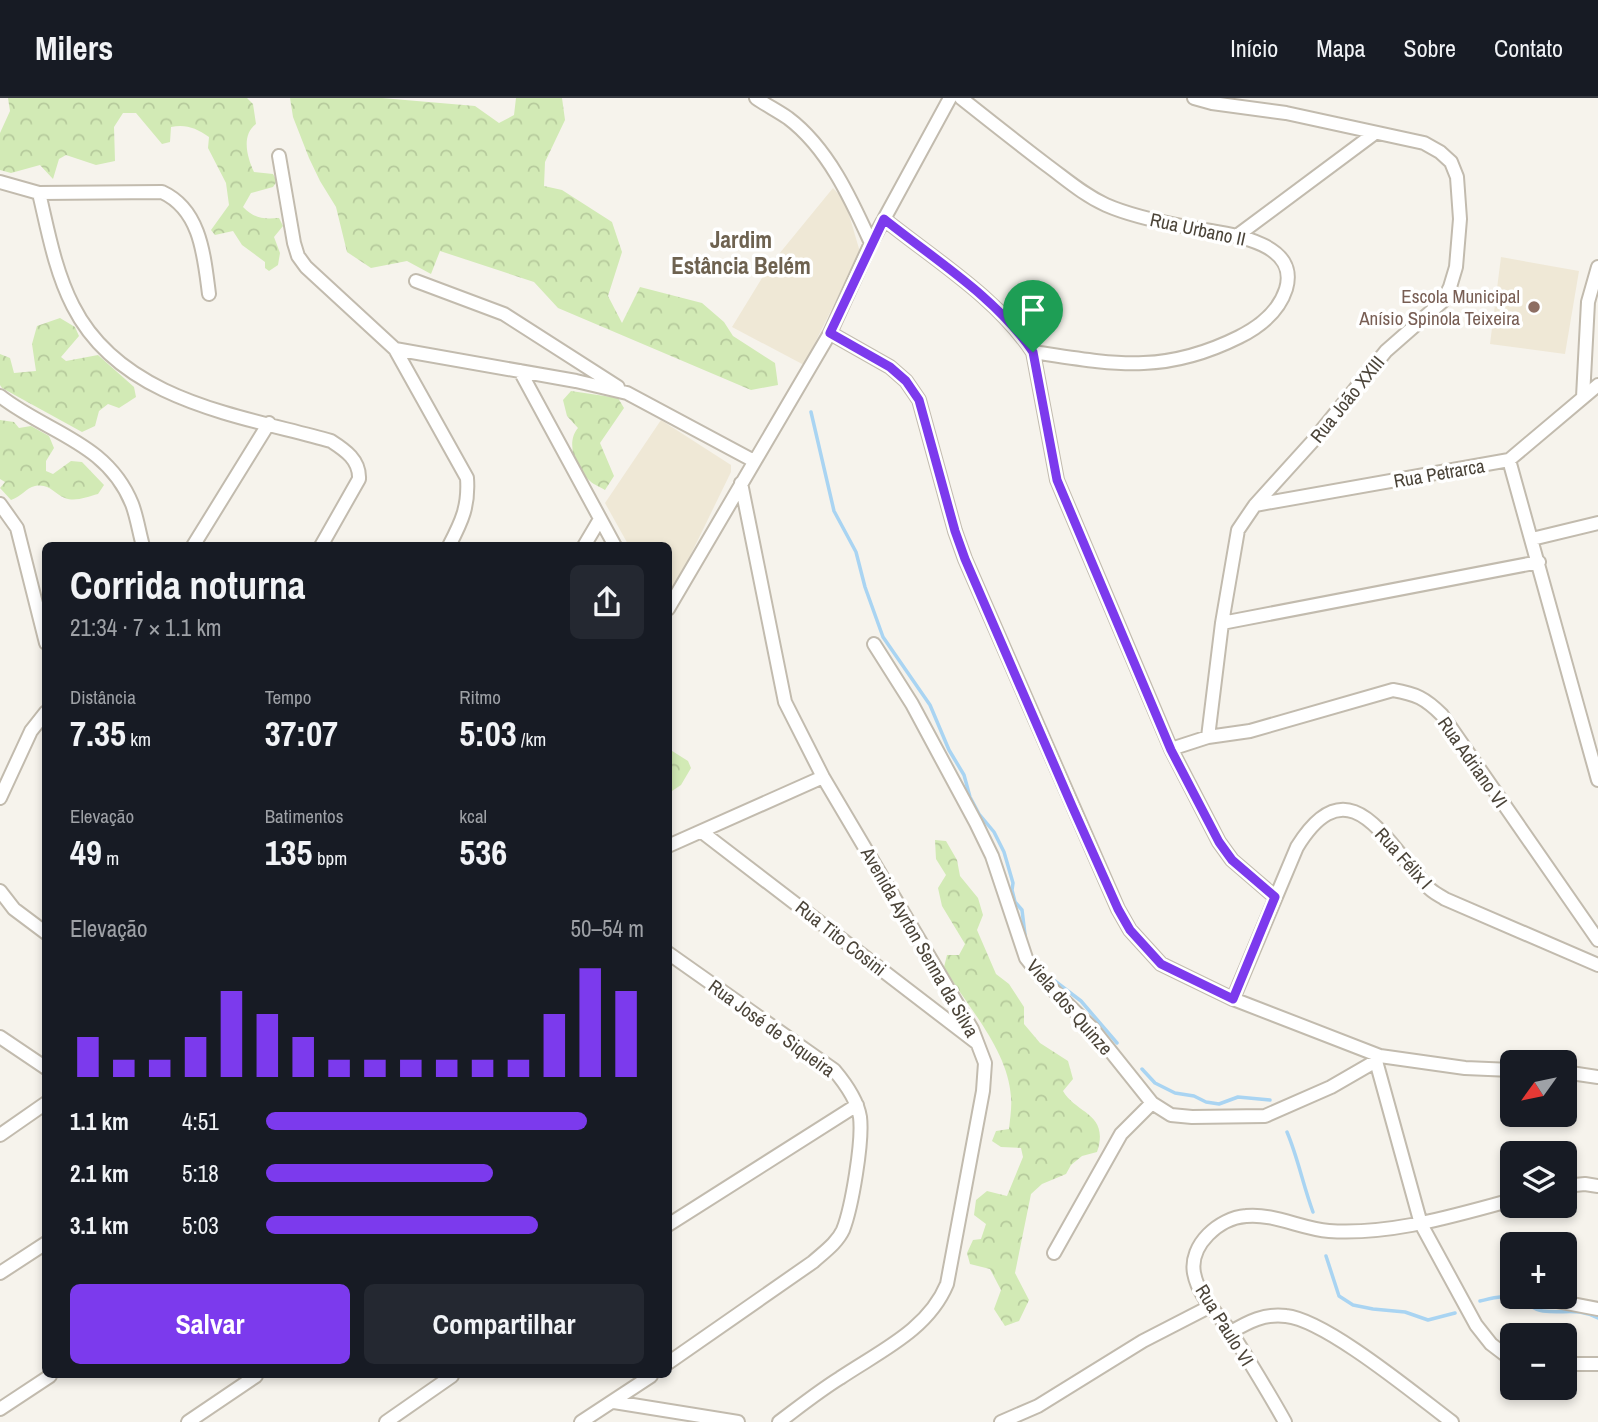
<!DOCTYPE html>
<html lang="pt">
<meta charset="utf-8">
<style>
:root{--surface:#171b24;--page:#242831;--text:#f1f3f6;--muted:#9ea1a6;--line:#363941;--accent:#7c3aed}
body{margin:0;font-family:"Archivo Narrow",sans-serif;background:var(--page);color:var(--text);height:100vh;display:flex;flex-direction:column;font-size:26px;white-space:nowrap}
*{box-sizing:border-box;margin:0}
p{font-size:23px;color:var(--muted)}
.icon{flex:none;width:38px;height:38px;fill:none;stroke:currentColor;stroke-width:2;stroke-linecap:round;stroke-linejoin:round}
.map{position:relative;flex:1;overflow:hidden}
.drawer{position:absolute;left:42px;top:444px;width:630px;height:836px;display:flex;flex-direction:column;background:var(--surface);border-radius:10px;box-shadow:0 4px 10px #0003}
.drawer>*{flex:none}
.needle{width:46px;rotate:237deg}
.fabs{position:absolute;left:1500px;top:952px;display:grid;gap:14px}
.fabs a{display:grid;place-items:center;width:77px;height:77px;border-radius:10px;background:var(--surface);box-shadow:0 4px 10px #0003;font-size:35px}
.pin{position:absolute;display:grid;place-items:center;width:60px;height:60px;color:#fff;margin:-72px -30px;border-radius:50% 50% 50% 0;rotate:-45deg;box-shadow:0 0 7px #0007}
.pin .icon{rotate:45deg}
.round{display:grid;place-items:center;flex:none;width:74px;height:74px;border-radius:10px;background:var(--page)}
.overview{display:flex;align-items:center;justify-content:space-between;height:119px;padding:0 28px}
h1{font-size:38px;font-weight:700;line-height:52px}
.stats{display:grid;grid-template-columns:repeat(3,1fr);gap:10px;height:119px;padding:7px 28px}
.stats div{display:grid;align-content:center}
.stats b{font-size:35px;font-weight:700}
.stats small{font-size:19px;font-weight:400}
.stats p{font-size:19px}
.chart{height:196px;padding:14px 28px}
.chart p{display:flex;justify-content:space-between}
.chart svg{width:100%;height:126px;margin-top:7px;stroke:var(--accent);stroke-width:6}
.action{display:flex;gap:14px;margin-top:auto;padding:14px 28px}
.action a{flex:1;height:80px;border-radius:10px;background:var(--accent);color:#fff;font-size:28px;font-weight:700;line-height:80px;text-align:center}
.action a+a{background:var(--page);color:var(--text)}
ul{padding:0 28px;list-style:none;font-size:23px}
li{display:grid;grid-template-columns:112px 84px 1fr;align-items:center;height:52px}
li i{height:18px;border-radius:9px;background:var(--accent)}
header{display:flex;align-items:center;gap:42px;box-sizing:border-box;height:98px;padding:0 35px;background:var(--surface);border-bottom:2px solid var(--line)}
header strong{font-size:33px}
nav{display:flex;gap:38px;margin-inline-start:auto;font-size:24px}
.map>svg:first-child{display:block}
.education{fill:#efe8d6}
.forest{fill:url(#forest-crowns)}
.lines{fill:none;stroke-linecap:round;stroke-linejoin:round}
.stream{stroke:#a9d4f2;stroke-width:3.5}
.minor-casing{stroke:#c2bbae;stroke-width:16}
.minor{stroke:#fff;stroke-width:12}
.route-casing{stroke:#fff;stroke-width:14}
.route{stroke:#7c3aed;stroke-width:9}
.education-dot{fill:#8d6e63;stroke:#fff;stroke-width:2.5}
.labels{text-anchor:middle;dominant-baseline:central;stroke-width:7;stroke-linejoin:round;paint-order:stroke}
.street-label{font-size:19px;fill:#4b4439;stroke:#fff}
.education-label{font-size:19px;fill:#785e54;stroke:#fff;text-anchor:end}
.quarter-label{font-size:23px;font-weight:bold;fill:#6e6250;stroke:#fff}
</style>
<header>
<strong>Milers</strong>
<nav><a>Início</a><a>Mapa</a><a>Sobre</a><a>Contato</a></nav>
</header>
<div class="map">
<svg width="1598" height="1324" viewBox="0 0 1598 1324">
<defs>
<pattern id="forest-crowns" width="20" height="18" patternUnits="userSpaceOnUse" patternTransform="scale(1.75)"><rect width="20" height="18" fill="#d2eab5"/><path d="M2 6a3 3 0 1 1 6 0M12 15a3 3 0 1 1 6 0" fill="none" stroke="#b6ca9c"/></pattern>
</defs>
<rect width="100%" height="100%" fill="#f6f3ec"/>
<path class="education" d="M833,90L845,103L860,154L804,267L732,229L770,167Z
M1501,159L1579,173L1565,256L1490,246Z
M661,322L731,367V374L673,493L669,496L668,448H629L605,405Z"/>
<path class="forest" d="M8,0H247L253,6L256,26C241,37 247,59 254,74L273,76L277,83L273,89L251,95L243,109C255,121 263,121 279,120L283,128L274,139L280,155L278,167L269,173L265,170V164L242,147L233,133L215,137L211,132L229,107L226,85L208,50L209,39C196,30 186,26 171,29L170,44L162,46L136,15H123L114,29L115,63L96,67L66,57L59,61L53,81L40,67L11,75L0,72V35L10,13Z
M290,0H382L475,8L499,25L514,17L516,0H562L565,22L545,64L544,88L562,92L612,124L622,154L608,198L622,225L640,189L702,205L724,224L733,238L775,265L778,287L751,292L558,210L534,184L440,153L431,176L407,163L371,170L347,154L336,109L320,83L309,60L293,19Z
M60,220L75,229L79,238L61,259L66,263L98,257L134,289L136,299L119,310L108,306L99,313L95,328L82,334L2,290L0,287V256L10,260L14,275L36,273L32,246L37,228Z
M571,293L618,300L624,310L600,345L614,378L605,392C601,389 594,387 590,383C576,372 565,345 578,330L567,318L563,302Z
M0,322L14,324L19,330L31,328L49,338L54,350L46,363V373L53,376L71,363L82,364L104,387L98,396C87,399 75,404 65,400C54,396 50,385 35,388C26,390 21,399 11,402L0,390L5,384L0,381Z
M669,651L688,663L691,670L681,687L669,695Z
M935,742L946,743L957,762L960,778L978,800L983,817L977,832L996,876L1009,886L1024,909V926L1040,945L1068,963L1073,981L1063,993C1076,1016 1110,1015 1097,1054L1082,1058L1071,1067L1066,1076L1042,1086L1031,1096L1015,1175L1029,1202L1019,1223L1005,1228L994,1211L1001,1192L990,1171L970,1166L967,1155L973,1142L981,1141L986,1126L974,1117L976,1102L987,1093L1007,1098L1023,1059L1021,1050L1001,1049L992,1043L996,1033L1009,1031C1010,1021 1012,1009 1011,999C1008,951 967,909 944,869L947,857H959L965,846L942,808L938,790L946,777L936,761Z"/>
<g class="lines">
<path class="stream" d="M811,314L834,413L856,454L865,489L883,539L930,607L949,652L964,677L970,699L979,716L994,734L1004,754L1013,785L1012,792L1015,804L1022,812L1026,845
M1047,877L1081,903L1117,945
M1142,971L1155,985L1175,995L1194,998L1206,1004L1219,1006L1238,999L1270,1002
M1287,1034C1298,1060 1303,1087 1313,1114
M1326,1158L1339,1198L1353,1207L1373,1211L1405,1214L1428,1222L1455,1215
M1480,1203C1493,1200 1506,1196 1519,1201C1527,1205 1534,1212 1543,1213C1565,1216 1576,1209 1598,1220"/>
<defs>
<path id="minor" d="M756,0C766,7 778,13 788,20C828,50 851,101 871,145
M961,0C990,23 1019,46 1048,68C1067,82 1084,97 1106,107C1131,118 1160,124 1187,129C1218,135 1301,140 1286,191C1279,213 1259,229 1239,239C1163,277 1113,266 1033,254
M1194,0L1212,5L1286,15L1424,45L1440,54L1451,64L1457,79L1460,121L1456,169L1450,189L1443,203L1386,253L1312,344L1255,407L1238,432L1222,525L1208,639
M279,58L294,145L298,158L306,169L395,251L467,380C469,408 462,423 449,448
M0,84L39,95L162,94C201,112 204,158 209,196
M39,95C48,133 55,173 73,208C121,303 239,317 331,343C345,352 360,362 359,381L321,448
M884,121C935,162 996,199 1033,254L1057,382L1171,651L1219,744L1232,762L1275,799
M1238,137L1375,35
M416,183L504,216L618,289
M830,235L890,269L906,283L919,302L955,433L965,461L1118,811L1130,832L1161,866L1233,901L1380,958L1465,970L1512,972
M395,251L576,283L627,295L754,363
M520,273L615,448
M0,298C47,335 107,344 132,406C137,419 139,434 143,448
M1583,299L1588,204L1598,169
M1509,362L1598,682
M741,385L785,604L823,679L972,931L985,965L983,993L947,1186C928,1232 880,1253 840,1280C819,1293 799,1309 779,1324
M0,406L17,430L46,545
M1255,407L1509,362L1598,287
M1532,441L1598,425
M193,448L269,325
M584,448L600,421
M668,511L830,235L871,145L950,0
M1222,525L1539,464
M874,546L912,606L976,725L992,758L1026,860L1046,885L1092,930L1152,1005L1171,1017L1192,1019L1265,1018L1331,989L1376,963L1380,958
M1171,651L1208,639L1250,633L1393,592C1416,596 1425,600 1442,617L1598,842
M0,700L31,633L46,614
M702,734L977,945
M668,748L823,679
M0,793L14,811L46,835
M668,855L834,972C845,985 857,1001 860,1019C863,1043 852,1109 843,1132C837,1145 824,1154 813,1164L668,1265
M1233,901L1297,749C1350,663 1387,747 1428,789C1432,794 1439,797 1445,801L1598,867
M0,939L46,970
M1376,963L1421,1126L1476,1227L1491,1246L1512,1262
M1564,974L1598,979
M0,1037L46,1005
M1564,1088L1585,1086L1598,1088
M668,1127L857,1007
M1054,1155L1121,1036L1152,1005
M0,1175L46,1145
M1551,1202L1598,1211
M1231,1234C1248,1224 1265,1215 1286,1218C1326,1222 1416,1297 1452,1324
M1564,1266H1598
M614,1304L738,1324
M0,1311L50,1278
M188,1324L256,1278
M386,1324L452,1278
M581,1324L651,1278
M1001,1324L1038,1308L1143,1243L1209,1209
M1285,1324C1269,1295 1251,1266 1233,1237C1219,1216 1199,1201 1194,1175C1189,1147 1219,1120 1246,1118C1273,1115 1302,1131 1329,1133C1392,1137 1452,1118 1512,1102"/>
</defs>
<use href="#minor" class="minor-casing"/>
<use href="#minor" class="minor"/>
</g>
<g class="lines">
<defs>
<path id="route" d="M884,121C935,162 996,199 1033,254L1057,382L1171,652L1219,744L1232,762L1275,799L1233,901L1161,866L1130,832L1118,811L1072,708L965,461L955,433L919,302L906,283L890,269L830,235Z"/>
</defs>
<use href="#route" class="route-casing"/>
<use href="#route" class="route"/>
</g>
<circle class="education-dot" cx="1534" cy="209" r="7"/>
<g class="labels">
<g class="street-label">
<text transform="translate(1198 131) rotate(12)">Rua Urbano II</text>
<text transform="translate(1347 301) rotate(-51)">Rua João XXIII</text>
<text transform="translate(1439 375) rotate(-10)">Rua Petrarca</text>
<text transform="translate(1473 664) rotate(55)">Rua Adriano VI</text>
<text transform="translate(1404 760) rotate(48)">Rua Félix I</text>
<text transform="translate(841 840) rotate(38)">Rua Tito Cosini</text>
<text transform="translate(920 844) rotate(60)">Avenida Ayrton Senna da Silva</text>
<text transform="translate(1070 909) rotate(49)">Viela dos Quinze</text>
<text transform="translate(772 930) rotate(36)">Rua José de Siqueira</text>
<text transform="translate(1225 1227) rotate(58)">Rua Paulo VI</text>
</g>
<g class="education-label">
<text x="1520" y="198">Escola Municipal<tspan x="1520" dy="22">Anísio Spinola Teixeira</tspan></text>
</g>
<g class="quarter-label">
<text x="741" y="141">Jardim<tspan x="741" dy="26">Estância Belém</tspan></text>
</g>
</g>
</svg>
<div class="fabs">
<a><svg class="needle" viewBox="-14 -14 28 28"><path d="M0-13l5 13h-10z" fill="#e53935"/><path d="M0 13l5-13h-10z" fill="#9ea1a6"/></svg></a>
<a><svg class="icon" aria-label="layers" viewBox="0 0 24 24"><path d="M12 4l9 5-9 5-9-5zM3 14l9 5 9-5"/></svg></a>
<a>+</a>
<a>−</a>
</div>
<div class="pin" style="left:1033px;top:254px;background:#1e9e55"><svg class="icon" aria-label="arrive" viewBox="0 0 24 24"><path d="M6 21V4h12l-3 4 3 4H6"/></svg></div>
<section class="drawer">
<div class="overview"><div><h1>Corrida noturna</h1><p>21:34 · 7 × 1.1 km</p></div><a class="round"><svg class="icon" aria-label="share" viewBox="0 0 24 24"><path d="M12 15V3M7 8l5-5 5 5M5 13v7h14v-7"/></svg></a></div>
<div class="stats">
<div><p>Distância</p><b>7.35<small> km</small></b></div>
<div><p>Tempo</p><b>37:07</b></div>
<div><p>Ritmo</p><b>5:03<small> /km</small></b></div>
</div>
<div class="stats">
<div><p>Elevação</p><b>49<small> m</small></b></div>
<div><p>Batimentos</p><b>135<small> bpm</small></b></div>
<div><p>kcal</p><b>536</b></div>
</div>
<div class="chart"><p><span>Elevação</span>50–54 m</p>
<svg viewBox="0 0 160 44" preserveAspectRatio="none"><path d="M5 44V30M15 44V38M25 44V38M35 44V30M45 44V14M55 44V22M65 44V30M75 44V38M85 44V38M95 44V38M105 44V38M115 44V38M125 44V38M135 44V22M145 44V6M155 44V14"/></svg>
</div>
<ul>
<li><b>1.1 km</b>4:51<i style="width:85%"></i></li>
<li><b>2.1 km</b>5:18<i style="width:60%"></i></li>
<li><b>3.1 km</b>5:03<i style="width:72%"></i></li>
</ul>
<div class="action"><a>Salvar</a><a>Compartilhar</a></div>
</section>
</div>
